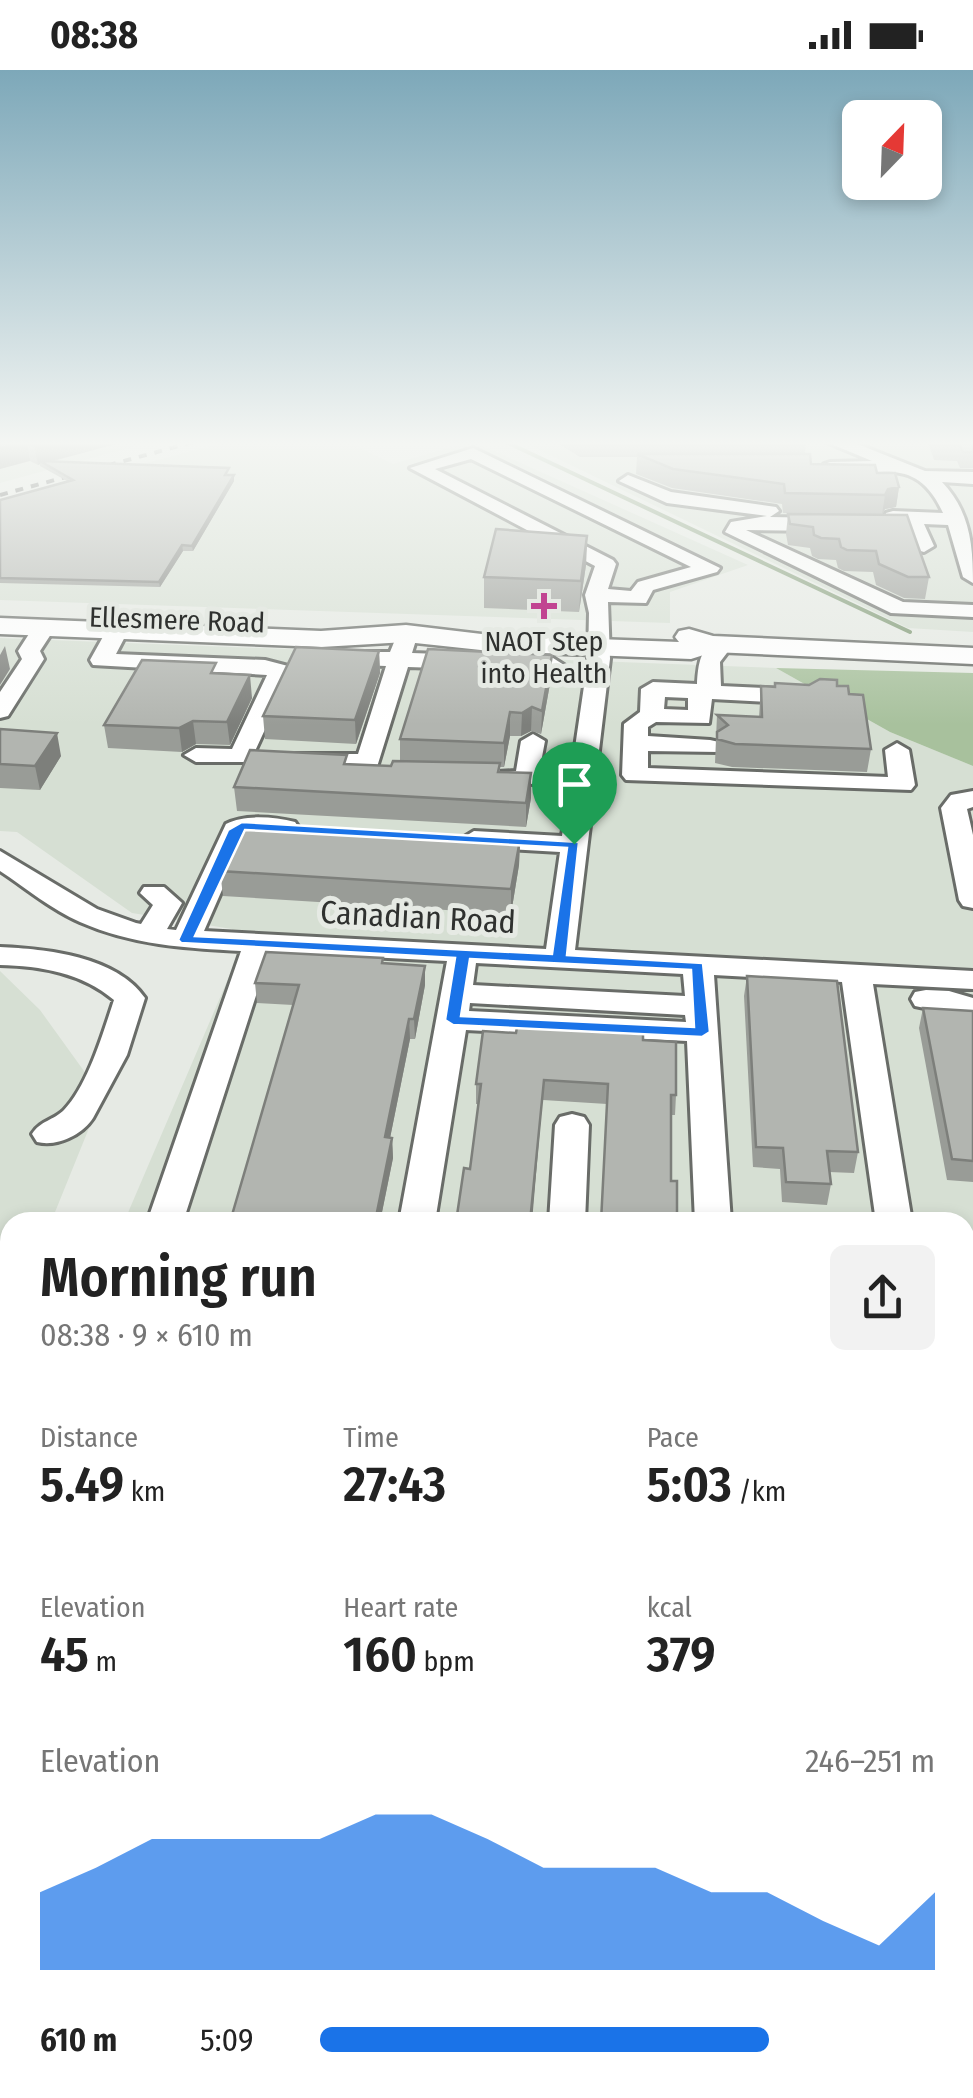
<!DOCTYPE html>
<meta charset="utf-8">
<style>
:root{--surface:#fff;--page:#f2f2f2;--text:#222;--muted:#767676;--accent:#1a73e8}
body{margin:0;font-family:"Fira Sans Condensed",sans-serif;background:var(--page);color:var(--text);height:100vh;display:flex;flex-direction:column;font-size:38px;white-space:nowrap}
*{box-sizing:border-box;margin:0}
p{font-size:32px;color:var(--muted)}
.icon{flex:none;width:55px;height:55px;fill:none;stroke:currentColor;stroke-width:2;stroke-linecap:round;stroke-linejoin:round}
.map{position:relative;flex:1;overflow:hidden}
.side{position:absolute;left:0px;top:1142px;width:975px;height:888px;display:flex;flex-direction:column;background:var(--surface);border-radius:30px 30px 0 0;box-shadow:0 5px 15px #0003}
.side>*{flex:none}
.needle{width:65px;rotate:23deg}
.controls{position:absolute;left:842px;top:30px;display:grid;gap:20px}
.controls a{display:grid;place-items:center;width:100px;height:100px;border-radius:15px;background:var(--surface);box-shadow:0 5px 15px #0003;font-size:50px}
.pin{position:absolute;display:grid;place-items:center;width:85px;height:85px;color:#fff;margin:-102px -42px;border-radius:50% 50% 50% 0;rotate:-45deg;box-shadow:0 0 10px #0007}
.pin .icon{rotate:45deg}
.round{display:grid;place-items:center;flex:none;width:105px;height:105px;border-radius:15px;background:var(--page)}
.overview{display:flex;align-items:center;justify-content:space-between;height:170px;padding:0 40px}
h1{font-size:55px;font-weight:600;line-height:75px}
.metrics{display:grid;grid-template-columns:repeat(3,1fr);gap:15px;height:170px;padding:10px 40px}
.metrics div{display:grid;align-content:center}
.metrics b{font-size:50px;font-weight:600}
.metrics small{font-size:28px;font-weight:400}
.metrics p{font-size:28px}
.chart{height:280px;padding:20px 40px}
.chart p{display:flex;justify-content:space-between}
.chart svg{width:100%;height:180px;margin-top:10px;fill:var(--accent);opacity:.7}
ul{padding:0 40px;list-style:none;font-size:32px}
li{display:grid;grid-template-columns:160px 120px 1fr;align-items:center;height:75px}
li i{height:25px;border-radius:12px;background:var(--accent)}
.status{display:flex;justify-content:space-between;align-items:center;height:70px;padding:0 50px;background:var(--surface);direction:ltr}
.status svg{height:28px;fill:currentColor}
.map>svg:first-child{display:block}
.built{fill:#d6dfd3}
.green{fill:#a8c19d}
.lines{fill:none;stroke-linecap:round;stroke-linejoin:round}
.stream{stroke:#7d9772;stroke-width:4}
.minor-casing{stroke:#696c68;stroke-width:6}
.major-casing{stroke:#696c68;stroke-width:5}
.minor{fill:#fff;fill-rule:evenodd}
.major{fill:#fff;fill-rule:evenodd}
.rail{stroke:#474947;stroke-width:4;stroke-dasharray:8 8;stroke-linecap:butt}
.wall{fill:#999c97}
.shaded-wall{fill:#7d7f7b}
.building{fill:#b2b5b0;stroke:#7d7f7b;stroke-width:2.5}
.route{fill:#1a73e8;stroke:#fff;stroke-width:2.5;fill-rule:evenodd}
.poi-dot{fill:#c14491;stroke:#e6eae4;stroke-width:4}
.labels{text-anchor:middle;dominant-baseline:central;stroke-width:10;stroke-linejoin:round;paint-order:stroke}
.far-street-label{font-size:28px;fill:#2f312f;stroke:#e6eae4}
.far-poi-label{font-size:28px;fill:#2f312f;stroke:#e6eae4}
.street-label{font-size:32px;fill:#2f312f;stroke:#e6eae4}
</style>
<div class="status"><b>08:38</b><svg viewBox="0 0 49 12"><path d="M0 12V9h3v3zM5 12V6h3v6zM10 12V3h3v9zM15 12V0h3v12zM26 1h20v11H26zM47 4h2v5h-2z"/></svg></div>
<div class="map">
<svg width="973" height="2028" viewBox="0 0 973 2028">
<rect width="100%" height="100%" fill="#e6eae4"/>
<path class="built" d="M0,371H154L0,413Z
M229,371H346L393,394L472,371L748,495L670,522V553L0,530V432Z
M521,371H973V562L908,558Z
M0,568L776,598L890,662L973,696V2028H0V1445L10,1421V2020H965V1152H124L237,888L232,859L132,843L17,762L0,761Z
M0,901L40,940L102,1026L51,1152H10V1242L0,1241Z"/>
<path class="green" d="M776,598L973,603V696L890,662Z"/>
<g class="lines">
<path class="stream" d="M504,371L910,562"/>
<defs>
<path id="minor" d="M824,371H850L925,401L973,402V414L942,412C970,441 973,475 973,513L963,507L948,455L924,454L934,476L924,482L917,480L908,462L746,460L903,532L973,535V547L891,543L725,462L731,452L767,446L667,433L619,411L628,405L671,422L776,437L779,441L770,447L885,449L886,443L893,441L943,443C914,379 873,411 824,402V394L830,392L872,391Z
M473,378L720,498L717,502L653,520L646,533L608,532L610,589L575,880L973,901V919L873,914L912,1152H876L842,912L714,905L731,1152H695L687,971L466,960L435,1152H399L447,891L270,882L183,1152H147L241,881C185,878 132,875 80,852C52,840 26,818 0,801V781L97,839L136,853L141,854L153,835L140,823L144,817H164L182,833L167,859L176,860L226,754C245,744 274,747 295,752L299,758L295,764L246,765L204,861L546,879L560,782L474,777L461,769L474,761L562,766L588,589L589,543L585,525L595,496L410,398ZM471,389L691,497L638,512L631,521L608,519L616,494L613,490L435,399ZM476,893L683,904L685,926L473,915ZM470,933L685,945L686,952L469,941Z
M44,551L55,558L40,581L44,589L8,646L0,648V622L22,589L18,581L36,553Z
M117,554L128,561L116,584L265,590L288,596L292,601L250,692H196L184,685L196,678L232,679L267,605L93,595L90,590L109,556Z
M405,563L416,570L412,583L553,588L564,595L553,602L408,597L377,697L296,694L292,689L296,684H358L386,596L334,594L323,587L326,582H390L397,565Z
M722,568L733,575L720,592L721,616L805,620L817,627L805,634L712,629L709,653L656,652L648,657V666L710,670L719,672L722,677L719,682L648,681V698L888,707L885,680L897,673L909,680L915,715L911,720L626,710L622,705L624,654L640,642L641,619L653,612L697,614C698,595 700,574 722,568ZM665,627L688,628V640L664,639Z
M533,664L545,671L537,714L481,713L477,708L481,703L516,701L521,671Z
M973,721V737L967,739L973,765V838L963,836L959,830L941,738L951,725Z
M0,877C46,879 116,886 145,928L127,985L93,1048C82,1065 57,1077 37,1072L32,1064C40,1051 54,1050 64,1040C88,1015 103,963 114,930C82,903 41,896 0,895Z
M926,920L949,921L973,928V948L915,936L911,929L915,922Z
M572,1044L584,1047L589,1055L585,1152H549L555,1055L560,1047Z
M965,1254L973,1255V1285L965,1284Z
M965,1636L973,1637V1681L965,1680Z
M965,1705L973,1706V1754L965,1753Z
M7,1802L10,1874L0,1878V1805Z
M556,2020H612L611,2028H555Z"/>
<path id="major" d="M0,548L321,561L406,555L490,565L679,572L675,567L679,561L689,559L713,566L973,578V594L713,582L691,589L490,581L406,572L321,577L0,564Z"/>
</defs>
<use href="#minor" class="minor-casing"/>
<use href="#major" class="major-casing"/>
<use href="#minor" class="minor"/>
<use href="#major" class="major"/>
<path class="rail" d="M0,425L197,371"/>
</g>
<path class="wall" d="M0,371H127L50,392L229,404L228,405H234V411L193,481H183L160,517L0,513V430L67,411L40,396V394L38,395L30,391Z
M554,371H806L805,384L811,394L877,403L899,417L896,437L885,439L882,445L929,507L925,529L904,528L876,515L873,502L844,501L838,498L836,490L818,489L812,486L810,478L788,475L786,464L788,444H812L783,443L782,434L672,418L636,404L637,387H580Z
M903,371H973V398H960L957,391L934,390L928,372Z
M587,466L586,495L579,542L484,538V507Z
M379,581L380,603L356,674L265,669L263,646Z
M552,585L551,608L541,664L531,661L521,666H510L504,697H500V702L531,728L526,757L237,741L234,717L347,694L391,696L400,691V669Z
M217,604L252,628L230,675L196,674L182,682L108,678L104,655Z
M761,616H837L849,624L871,679L867,702L732,697L715,693L717,645L759,647Z
M0,659L61,686L40,720L0,718Z
M520,770L519,795L511,844L223,826L220,801Z
M383,893L425,896V915L415,969H410L390,1068H392L393,1088L380,1152H230L293,935L257,933L255,913Z
M747,906L858,1082L854,1103L829,1102L831,1114L827,1135L782,1132L780,1099L753,1097L744,926Z
M923,938L973,941V1112L947,1110L919,958Z
M643,970L676,1025L675,1045H671V1111L677,1152L607,1034L543,1030L470,1099L478,1034H476V1014Z
M965,1288H973V1544H965Z
M781,2020H965L973,2028H782Z"/>
<path class="shaded-wall" d="M51,371H127L43,393L40,391V394L38,395L34,375Z
M27,372L30,391L0,399V378Z
M234,405V411L193,481L192,476Z
M899,417L896,437L885,439L882,445L885,425L888,419Z
M587,466L586,495L579,542L581,511Z
M182,475L183,481L160,517L159,512Z
M5,576L10,599L0,615V585Z
M379,581L380,603L356,674L355,650Z
M552,585L551,608L541,664L542,641Z
M250,605L252,628L230,675L227,652Z
M532,637L531,661L521,666L522,643Z
M510,642V666L504,697V673Z
M193,651L196,674L182,682L179,658Z
M57,663L61,686L40,720L35,696Z
M531,703V728L526,757V733Z
M520,770L519,795L511,844V819Z
M425,896V915L415,969L414,949Z
M409,949L410,969L386,1088L385,1067Z
M544,1010L532,1152H530Z
M392,1068L393,1088L380,1152H375Z"/>
<path class="building" d="M0,371H51L34,375L27,372L0,378Z
M935,371H973V382H963L960,375L936,374Z
M637,384H810L811,394L875,395L877,403H895L899,417L888,419L885,425L785,423L784,414L673,399Z
M40,391L229,398L225,405H234L192,476L182,475L159,512L0,508V430L73,410Z
M788,444L907,445L929,507H908L879,494L876,481L847,480L841,477L839,469L821,468L814,465L813,457L790,454Z
M496,459L587,466L581,511L484,507Z
M296,577L379,581L355,650L263,646Z
M428,579L552,585L542,641L532,637L522,643L510,642L504,673L400,669Z
M142,590L216,593L211,603L250,605L227,652L193,651L179,658L104,655Z
M820,609L837,610V616H848L849,624L863,625L871,679L735,674L717,669V662L728,655L717,645L762,647L761,616L775,617V613L809,615Z
M0,659L57,663L35,696L0,694Z
M250,680L347,685L344,694L391,696L393,691L500,693L498,702L531,703L526,733L234,717Z
M242,754L520,770L511,819L220,801Z
M266,882L383,888L382,893L425,896L414,949H409L385,1067L392,1068L375,1152H230L299,915L255,913Z
M747,906L837,911L858,1082L827,1081L831,1114L786,1112L783,1078L756,1077Z
M923,938L973,941V1091L952,1089Z
M517,957L643,964V970L676,972V1025H671V1111H677V1152H601L608,1014L544,1010L530,1152H456L464,1098L470,1099L481,1014H476L483,961L516,963Z
M965,1288H973V1523L965,1522Z
M965,1759L973,1760V2028H788L787,2020H965Z"/>
<linearGradient id="sky" x2="0" y2="1"><stop stop-color="#7da8b9"/><stop offset="0.57" stop-color="#f4f6f3"/><stop offset="1" stop-color="#f4f6f3" stop-opacity="0"/></linearGradient>
<rect width="973" height="655" fill="url(#sky)"/>
<path class="route" d="M242,752L579,772L567,885L703,893L710,962L702,967L453,955L445,950L455,888L181,873L178,870L228,760ZM245,760L567,778L552,884L195,866ZM470,889L691,900L694,957L461,946Z"/>
<path class="poi-dot" d="M539 521h10v10h10v10h-10v10h-10v-10h-10v-10h10z"/>
<g class="labels">
<g class="far-street-label">
<text transform="translate(177 550) rotate(2)">Ellesmere Road</text>
</g>
<g class="far-poi-label">
<text x="544" y="571">NAOT Step<tspan x="544" dy="32">into Health</tspan></text>
</g>
<g class="street-label">
<text transform="translate(418 847) rotate(3)">Canadian Road</text>
</g>
</g>
</svg>
<div class="controls">
<a><svg class="needle" viewBox="-14 -14 28 28"><path d="M0-13l5 13h-10z" fill="#e53935"/><path d="M0 13l5-13h-10z" fill="#767676"/></svg></a>
</div>
<div class="pin" style="left:574px;top:774px;background:#1e9e55"><svg class="icon" aria-label="arrive" viewBox="0 0 24 24"><path d="M6 21V4h12l-3 4 3 4H6"/></svg></div>
<section class="side">
<div class="overview"><div><h1>Morning run</h1><p>08:38 · 9 × 610 m</p></div><a class="round"><svg class="icon" aria-label="share" viewBox="0 0 24 24"><path d="M12 15V3M7 8l5-5 5 5M5 13v7h14v-7"/></svg></a></div>
<div class="metrics">
<div><p>Distance</p><b>5.49<small> km</small></b></div>
<div><p>Time</p><b>27:43</b></div>
<div><p>Pace</p><b>5:03<small> /km</small></b></div>
</div>
<div class="metrics">
<div><p>Elevation</p><b>45<small> m</small></b></div>
<div><p>Heart rate</p><b>160<small> bpm</small></b></div>
<div><p>kcal</p><b>379</b></div>
</div>
<div class="chart"><p><span>Elevation</span>246–251 m</p>
<svg viewBox="0 0 160 44" preserveAspectRatio="none"><path d="M0 44V25L10 19L20 12L30 12L40 12L50 12L60 6L70 6L80 12L90 19L100 19L110 19L120 25L130 25L140 32L150 38L160 25V44z"/></svg>
</div>
<ul>
<li><b>610 m</b>5:09<i style="width:73%"></i></li>
</ul>
</section>
</div>
